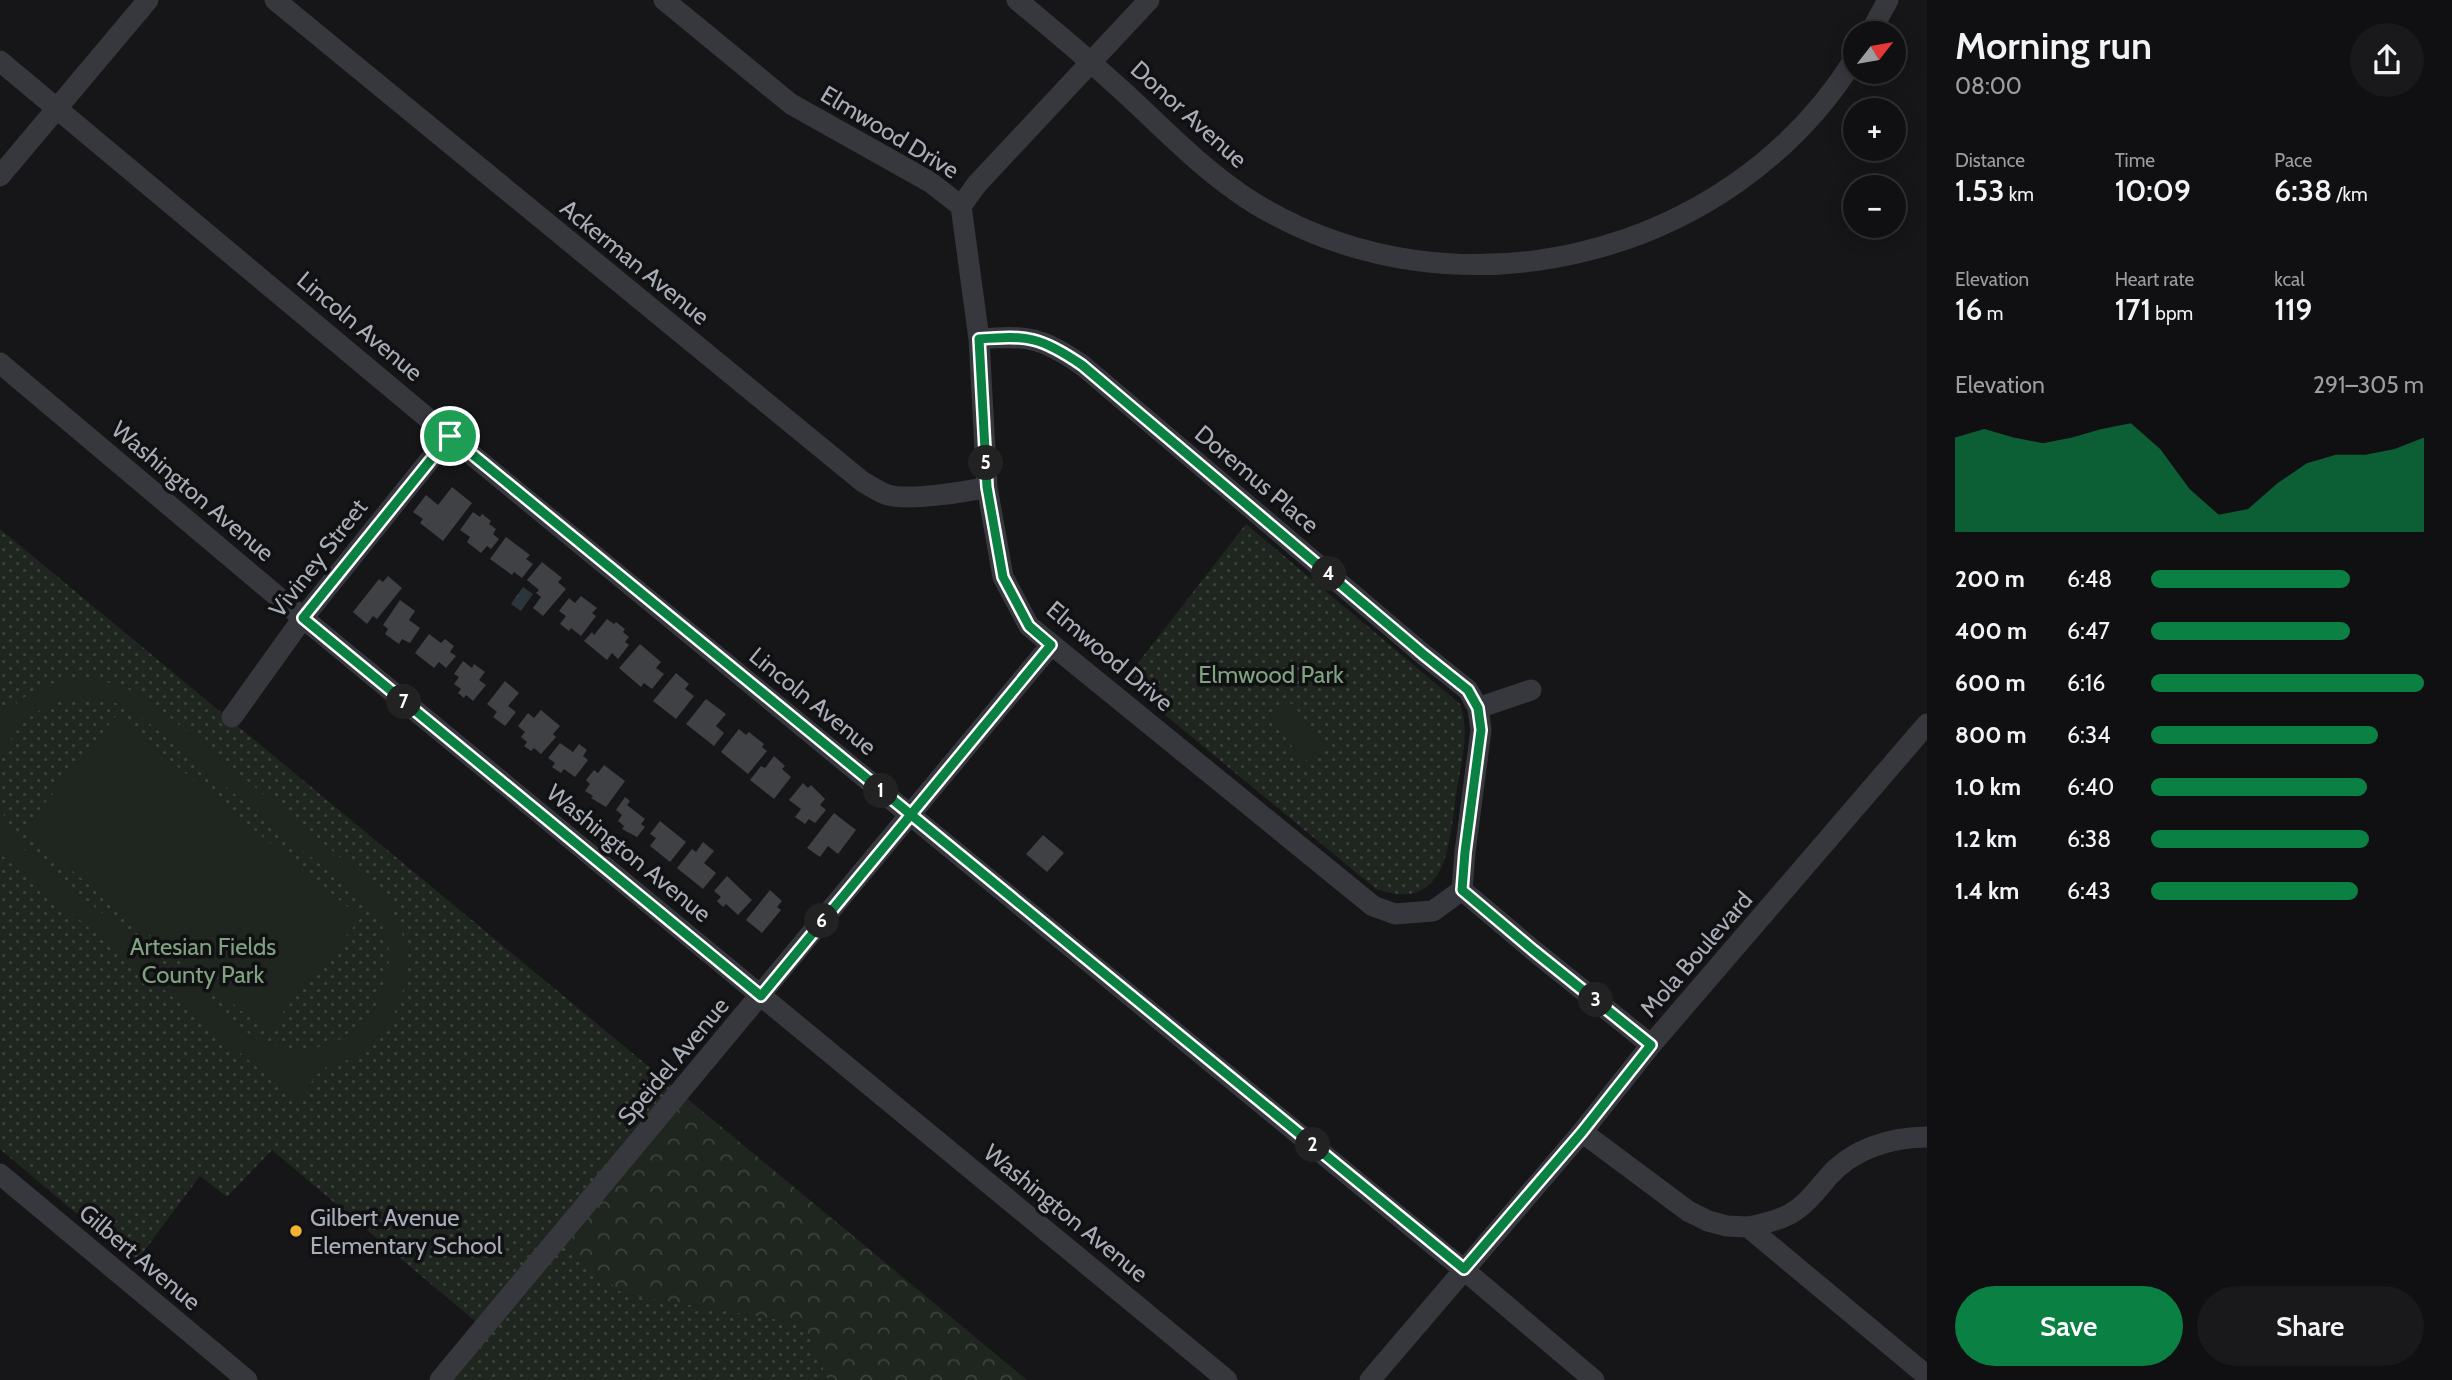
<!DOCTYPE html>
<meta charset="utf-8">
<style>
:root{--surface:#101012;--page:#19191b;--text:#f1f3f6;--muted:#9c9d9f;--line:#303032;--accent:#0b8043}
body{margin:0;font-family:Cabin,sans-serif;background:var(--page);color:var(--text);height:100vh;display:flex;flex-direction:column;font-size:26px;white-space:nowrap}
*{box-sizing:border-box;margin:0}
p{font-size:23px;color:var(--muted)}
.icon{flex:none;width:38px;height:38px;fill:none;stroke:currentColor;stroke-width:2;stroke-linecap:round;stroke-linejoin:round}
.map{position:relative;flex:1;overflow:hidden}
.drawer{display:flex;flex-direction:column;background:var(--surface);width:525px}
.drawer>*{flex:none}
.needle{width:46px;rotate:59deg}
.tools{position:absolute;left:1843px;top:21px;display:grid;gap:14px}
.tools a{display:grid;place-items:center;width:63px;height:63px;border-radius:50%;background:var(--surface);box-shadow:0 4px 18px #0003,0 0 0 2px var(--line);font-size:35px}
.pin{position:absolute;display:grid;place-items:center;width:60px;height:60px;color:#fff;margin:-30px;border:4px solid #fff;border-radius:50%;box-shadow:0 2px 7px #0007}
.km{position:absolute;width:35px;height:35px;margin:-18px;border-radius:50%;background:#222;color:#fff;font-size:19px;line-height:35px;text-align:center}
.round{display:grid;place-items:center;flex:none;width:74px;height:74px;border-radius:37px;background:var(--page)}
.summary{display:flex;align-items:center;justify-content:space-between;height:119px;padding:0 28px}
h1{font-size:38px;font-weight:600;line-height:52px}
.stats{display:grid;grid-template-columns:repeat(3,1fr);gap:10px;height:119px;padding:7px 28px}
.stats div{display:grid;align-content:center}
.stats b{font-size:30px;font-weight:600}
.stats small{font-size:19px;font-weight:400}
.stats p{font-size:19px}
.chart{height:196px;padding:14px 28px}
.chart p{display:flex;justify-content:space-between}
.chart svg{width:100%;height:126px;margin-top:7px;fill:var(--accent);opacity:.7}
.cta{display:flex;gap:14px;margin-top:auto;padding:14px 28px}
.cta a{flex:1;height:80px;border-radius:42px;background:var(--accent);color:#fff;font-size:28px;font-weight:600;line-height:80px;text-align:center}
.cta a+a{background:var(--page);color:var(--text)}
ul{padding:0 28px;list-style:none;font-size:23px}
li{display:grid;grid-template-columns:112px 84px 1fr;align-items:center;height:52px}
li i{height:18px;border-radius:9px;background:var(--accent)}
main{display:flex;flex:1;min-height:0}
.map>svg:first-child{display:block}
.green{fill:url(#green-dots)}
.forest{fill:url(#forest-crowns)}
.pitch{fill:#1e261f}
.water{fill:url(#water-ripples)}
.building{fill:#404145}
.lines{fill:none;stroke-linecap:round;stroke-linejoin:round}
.minor{stroke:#37383d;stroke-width:21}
.route-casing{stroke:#fff;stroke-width:14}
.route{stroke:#0b8043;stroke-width:9}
.poi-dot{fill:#f2b134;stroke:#111113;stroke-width:2.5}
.labels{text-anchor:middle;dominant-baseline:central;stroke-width:7;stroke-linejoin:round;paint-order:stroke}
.street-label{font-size:24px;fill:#a8adb8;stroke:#111113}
.park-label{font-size:24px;fill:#7fa381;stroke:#111113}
.poi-label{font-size:24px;fill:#a8adb8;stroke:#111113;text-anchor:start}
</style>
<main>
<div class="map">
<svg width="1927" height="1380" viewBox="0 0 1927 1380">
<defs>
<pattern id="green-dots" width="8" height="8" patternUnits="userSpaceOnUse" patternTransform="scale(1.75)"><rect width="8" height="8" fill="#1e261f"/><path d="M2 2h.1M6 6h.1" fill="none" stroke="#3c433d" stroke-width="1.8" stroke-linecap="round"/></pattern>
<pattern id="forest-crowns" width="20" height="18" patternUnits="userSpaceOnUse" patternTransform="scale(1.75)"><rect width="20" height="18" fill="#1e261f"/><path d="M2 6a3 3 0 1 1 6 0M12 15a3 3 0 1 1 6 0" fill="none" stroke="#3c433d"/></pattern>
<pattern id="water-ripples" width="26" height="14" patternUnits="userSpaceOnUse" patternTransform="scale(1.75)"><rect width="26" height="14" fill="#2c353c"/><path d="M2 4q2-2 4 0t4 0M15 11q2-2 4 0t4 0" fill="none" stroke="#485056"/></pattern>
</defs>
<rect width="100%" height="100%" fill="#161618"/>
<path class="green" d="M1246,524L1460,704C1471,734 1460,765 1456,795C1449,845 1447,914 1376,889L1124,681Z
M0,529L678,1091L623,1294L804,1324L828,1380H437L482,1327L272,1150L227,1197L200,1176L135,1263L0,1149Z"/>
<path class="forest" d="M678,1091L1027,1380H828L804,1324L623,1294L556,1238Z"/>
<path class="pitch" d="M92,679L119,685L145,697L368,880C380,893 393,907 399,924C416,967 403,1016 368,1046C360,1054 347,1061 336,1065C332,1066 328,1066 325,1068C317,1072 304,1093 298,1101L0,854V805L8,826L24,849L253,1037C272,1045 290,1051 311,1048C358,1043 390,1000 389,955C389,938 381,923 374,909L134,711C80,681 18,703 0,764V719C28,690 50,678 92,679Z
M1292,703L1324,746L1304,762L1271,719Z
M116,716L361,918L267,1032L23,830Z"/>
<path class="water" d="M523,587L533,594L521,611L511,604Z"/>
<path class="building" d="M452,487L472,503L443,541L420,523L423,519L413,512L426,495L438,505Z
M473,512L480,517L482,514L491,521L489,524L496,529L493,534L499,539L491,549L487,546L481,553L467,542L470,537L460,530Z
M506,537L530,555L526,559L533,564L522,578L514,572L512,575L490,559Z
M542,562L562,578L558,582L566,589L543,616L533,608L541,597L536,593L539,590L527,580Z
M388,576L402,588L377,619L373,616L367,624L353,612L379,579L383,582Z
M581,596L597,608L592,613L596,616L581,636L571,628L569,631L560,624L566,616L559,611L569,598L575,603Z
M400,600L415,611L409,620L420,628L410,643L402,639L399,644L385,634L388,629L383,625Z
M607,619L614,624L616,622L625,629L623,632L629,637L625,642L629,645L618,659L612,653L607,660L584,641L592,632L594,635Z
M429,634L441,643L445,639L454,646L450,652L456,656L446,668L439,662L434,668L415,653Z
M640,644L661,662L656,668L664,674L652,689L644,683L641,687L619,668Z
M463,661L472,668L474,664L485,672L479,680L486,685L473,701L466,695L464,698L458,693L461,689L454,684L459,677L454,674Z
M676,673L689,684L685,689L694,696L676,719L653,701Z
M505,681L519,693L508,706L516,712L505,726L493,717L497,712L487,704Z
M706,699L726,714L716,726L724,733L714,746L686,724Z
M541,710L560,726L553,734L556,737L541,754L534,748L531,751L524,746L527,742L521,737L525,732L518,726L528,713L534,718Z
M739,729L746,735L749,732L764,744L762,747L767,751L748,774L721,752Z
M560,743L573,752L579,744L587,750L583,756L588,760L575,777L564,769L561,773L552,767L555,763L548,758Z
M774,756L785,766L782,769L791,777L774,799L750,780L761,766L765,768Z
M604,765L625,781L606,807L591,798L593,796L585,791L590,784L586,780L594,770L598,773Z
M803,783L808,788L811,785L825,799L820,805L826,810L815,823L809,819L805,824L795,817L801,809L789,800Z
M625,797L630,801L627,805L645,819L641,824L645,827L637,837L622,829L624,826L618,821L622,815L616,810Z
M834,813L856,830L838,854L828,846L820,857L807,848Z
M660,821L686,842L670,862L650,846L656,838L650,834Z
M1043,835L1064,853L1047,872L1026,854Z
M703,842L714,851L704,863L716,873L703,889L677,868L692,849L696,852Z
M727,876L752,900L738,915L726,904L723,907L717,901L721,897L714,891Z
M770,890L782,901L777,907L781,910L762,933L746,920Z"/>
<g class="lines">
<path class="minor" d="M275,0L863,482C871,486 880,493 888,495C908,501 966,492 987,487
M664,0L791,104L930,182L961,206L979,339L987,487L1003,577L1029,626L1373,906L1395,914L1433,911L1462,890L1533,950L1651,1045
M1017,0C1054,30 1090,61 1125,93C1167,132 1206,173 1254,203C1455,326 1731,258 1855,58
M1870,33L1888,0
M0,61L449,436L1463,1269L1594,1380
M0,176L148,0
M961,206L977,184L1149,0
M979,339C1028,335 1041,337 1082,365L1423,654L1468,690L1478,708L1481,730L1465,852L1462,890
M0,363L303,618L1227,1380
M1478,708L1531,690
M232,717L303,618L449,436
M1582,1132L1688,1211L1708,1221L1727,1226L1748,1227L1927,1376
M0,1174L247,1380
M1748,1227C1763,1224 1777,1221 1790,1214C1806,1205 1817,1190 1829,1176C1853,1149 1891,1137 1927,1137
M440,1380L1051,645
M1370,1380L1582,1132L1651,1045L1927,724"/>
</g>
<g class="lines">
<defs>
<path id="route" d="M450,436C787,714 1125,991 1464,1269L1582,1132L1651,1045L1533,950L1462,890L1465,852L1481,730L1478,708L1468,690L1423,654L1082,365C1041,337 1028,335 979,339L987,487L1003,577L1029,626L1051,645L761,996L303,618L450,436"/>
</defs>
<use href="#route" class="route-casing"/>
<use href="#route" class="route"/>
</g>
<circle class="poi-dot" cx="296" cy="1231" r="7"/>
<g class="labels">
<g class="street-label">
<text transform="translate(1189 114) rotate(42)">Donor Avenue</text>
<text transform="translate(890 132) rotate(31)">Elmwood Drive</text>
<text transform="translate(635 262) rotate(39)">Ackerman Avenue</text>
<text transform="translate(360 326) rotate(40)">Lincoln Avenue</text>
<text transform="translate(1257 479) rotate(40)">Doremus Place</text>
<text transform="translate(193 491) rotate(40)">Washington Avenue</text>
<text transform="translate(318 558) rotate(-52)">Viviney Street</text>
<text transform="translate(1110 656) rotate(40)">Elmwood Drive</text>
<text transform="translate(813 701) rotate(39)">Lincoln Avenue</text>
<text transform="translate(629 853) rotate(39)">Washington Avenue</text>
<text transform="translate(1696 954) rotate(-49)">Mola Boulevard</text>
<text transform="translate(673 1061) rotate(-50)">Speidel Avenue</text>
<text transform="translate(1066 1213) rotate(39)">Washington Avenue</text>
<text transform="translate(140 1257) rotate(40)">Gilbert Avenue</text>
</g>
<g class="park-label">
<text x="1271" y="674">Elmwood Park</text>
<text x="203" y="946">Artesian Fields<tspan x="203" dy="28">County Park</tspan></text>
</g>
<g class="poi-label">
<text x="310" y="1217">Gilbert Avenue<tspan x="310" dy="28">Elementary School</tspan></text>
</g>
</g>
</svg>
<div class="tools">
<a><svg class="needle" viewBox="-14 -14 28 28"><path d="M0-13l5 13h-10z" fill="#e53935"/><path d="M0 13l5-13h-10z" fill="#9c9d9f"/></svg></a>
<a>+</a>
<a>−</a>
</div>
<div class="pin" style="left:450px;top:436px;background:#1e9e55"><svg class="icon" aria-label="arrive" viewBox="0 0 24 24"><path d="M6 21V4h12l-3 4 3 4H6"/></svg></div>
<b class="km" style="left:881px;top:791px">1</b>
<b class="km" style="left:1313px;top:1145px">2</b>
<b class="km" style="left:1596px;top:1000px">3</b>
<b class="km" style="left:1329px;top:574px">4</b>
<b class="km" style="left:986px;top:463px">5</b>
<b class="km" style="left:822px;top:921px">6</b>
<b class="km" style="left:404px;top:702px">7</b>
</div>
<section class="drawer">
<div class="summary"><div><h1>Morning run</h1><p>08:00</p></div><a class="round"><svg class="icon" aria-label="share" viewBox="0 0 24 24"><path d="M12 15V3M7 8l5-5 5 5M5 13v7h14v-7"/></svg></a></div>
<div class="stats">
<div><p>Distance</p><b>1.53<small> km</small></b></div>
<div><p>Time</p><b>10:09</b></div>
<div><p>Pace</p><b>6:38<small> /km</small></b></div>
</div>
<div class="stats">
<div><p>Elevation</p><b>16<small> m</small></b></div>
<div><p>Heart rate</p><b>171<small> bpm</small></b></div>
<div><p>kcal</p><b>119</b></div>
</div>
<div class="chart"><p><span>Elevation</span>291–305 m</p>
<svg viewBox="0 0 160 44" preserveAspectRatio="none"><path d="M0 44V11L10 8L20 11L30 13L40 11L50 8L60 6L70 15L80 29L90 38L100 36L110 27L120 20L130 17L140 17L150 15L160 11V44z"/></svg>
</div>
<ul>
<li><b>200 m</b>6:48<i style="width:73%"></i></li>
<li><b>400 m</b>6:47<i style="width:73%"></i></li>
<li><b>600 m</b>6:16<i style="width:100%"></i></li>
<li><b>800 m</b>6:34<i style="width:83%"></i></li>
<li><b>1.0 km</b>6:40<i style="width:79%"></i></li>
<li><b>1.2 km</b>6:38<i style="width:80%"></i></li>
<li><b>1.4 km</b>6:43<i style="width:76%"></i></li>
</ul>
<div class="cta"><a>Save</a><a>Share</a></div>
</section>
</main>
